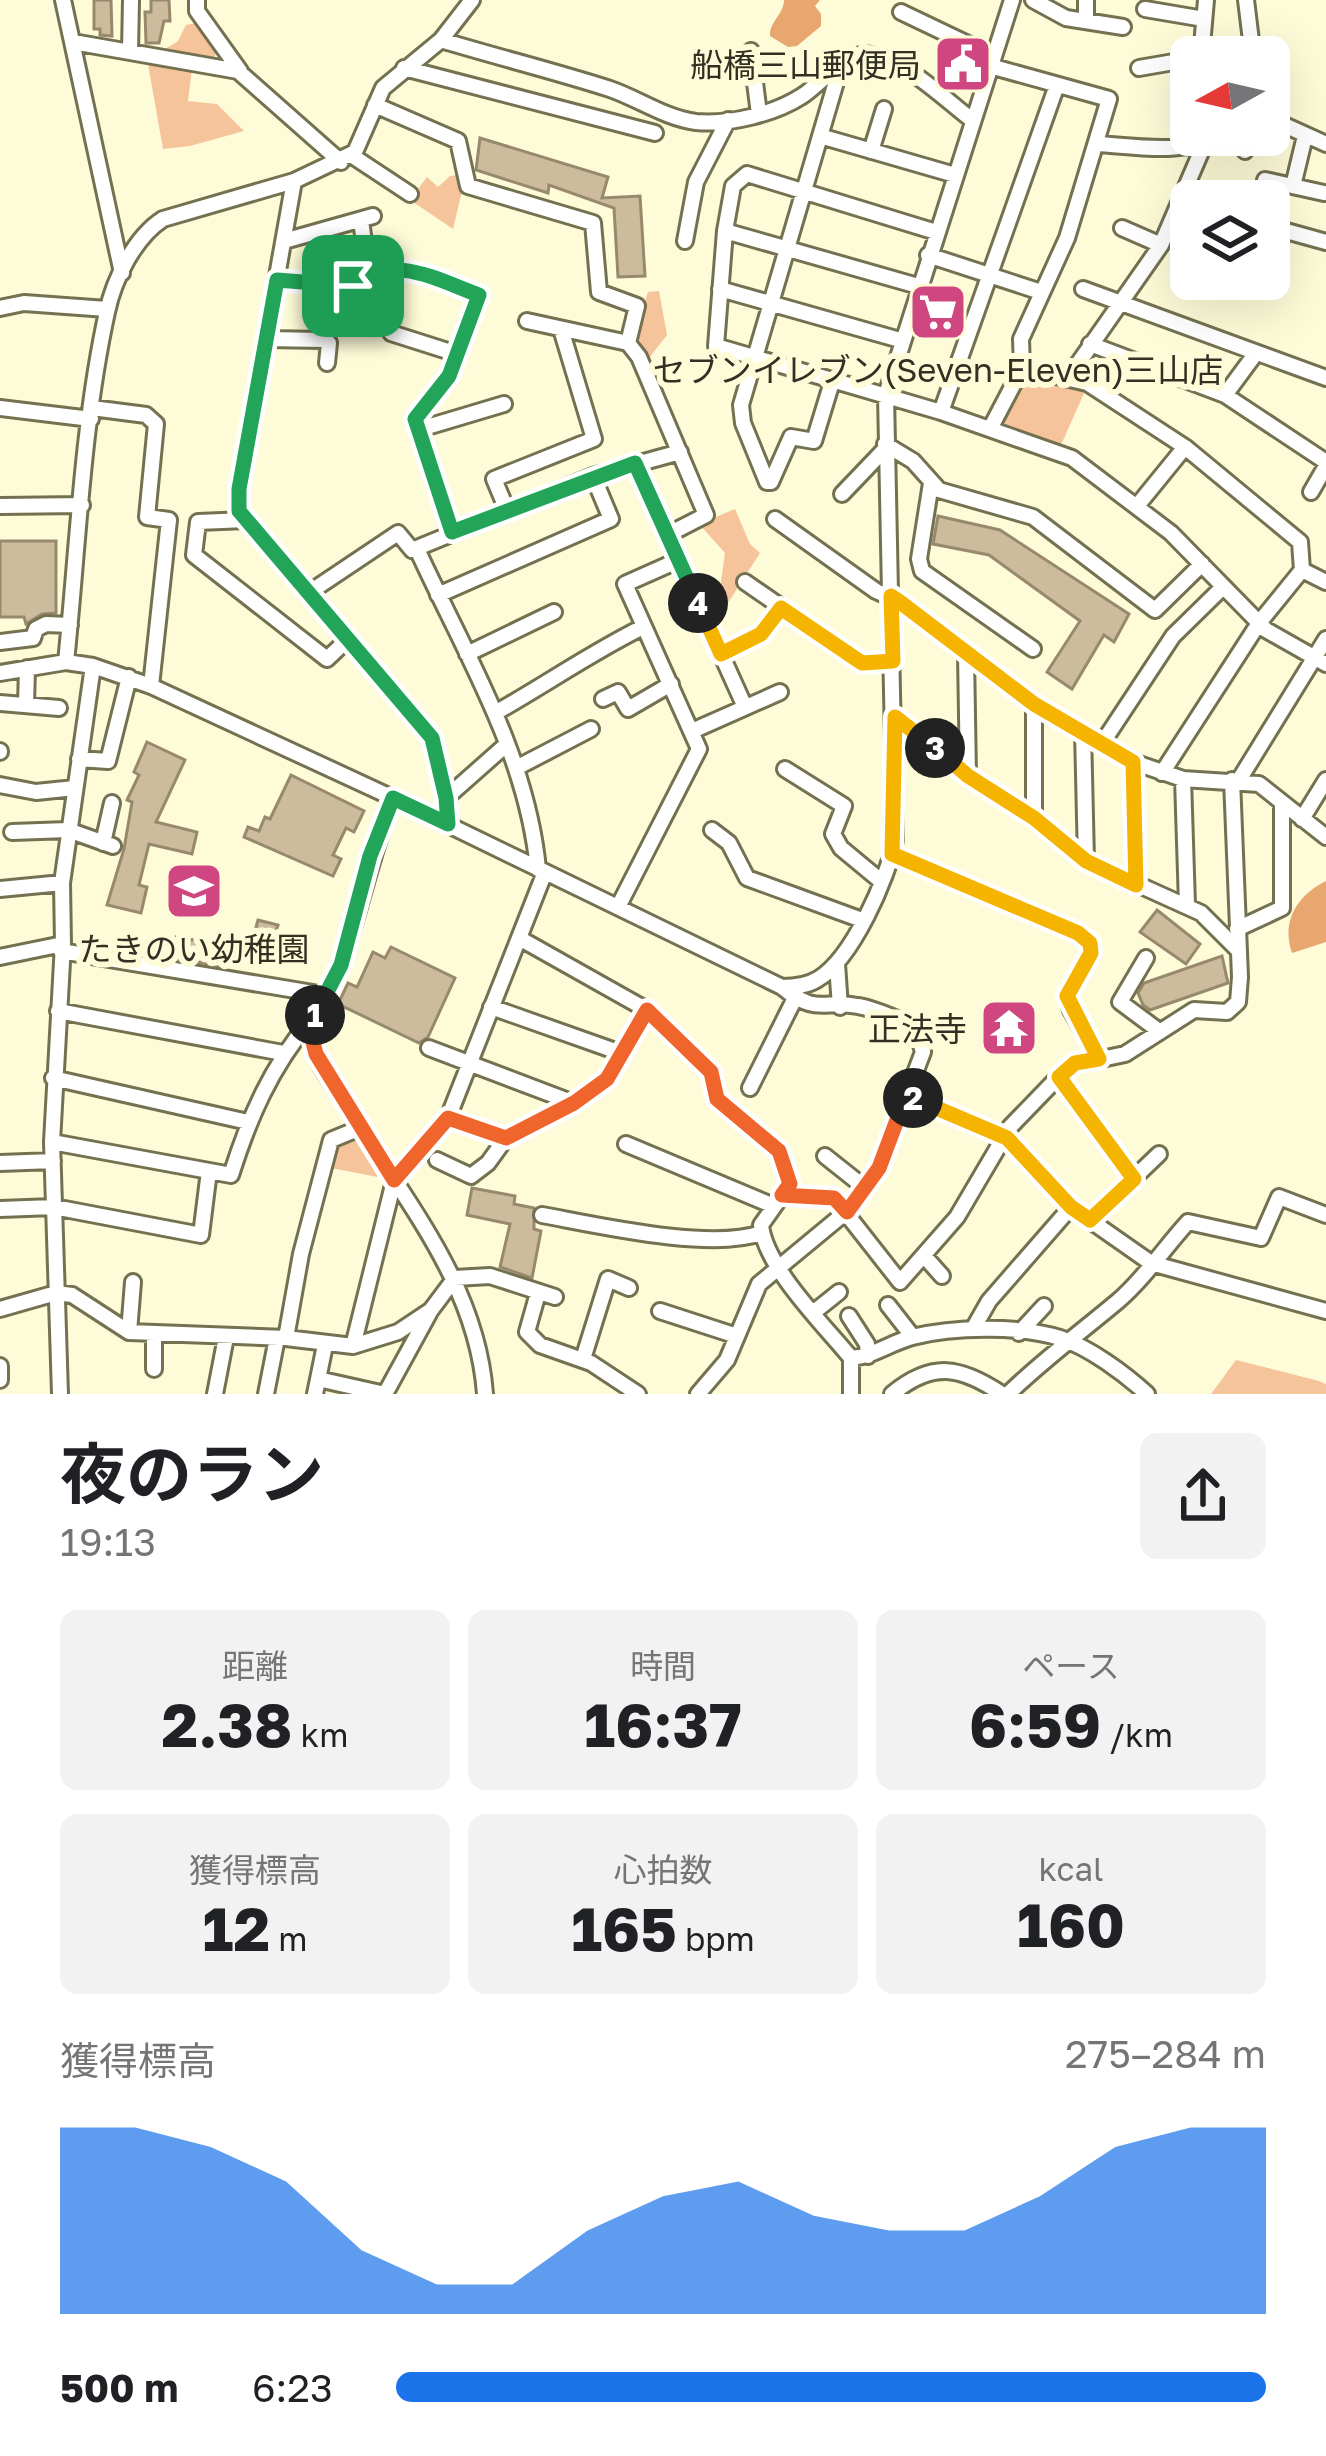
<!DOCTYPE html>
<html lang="ja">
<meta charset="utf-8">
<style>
:root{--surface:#fff;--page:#f2f2f2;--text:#202124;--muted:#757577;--accent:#1a73e8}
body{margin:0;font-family:"Golos Text","Noto Sans JP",sans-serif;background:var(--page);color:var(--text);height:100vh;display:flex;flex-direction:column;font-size:45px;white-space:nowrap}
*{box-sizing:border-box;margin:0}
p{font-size:39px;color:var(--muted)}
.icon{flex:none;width:66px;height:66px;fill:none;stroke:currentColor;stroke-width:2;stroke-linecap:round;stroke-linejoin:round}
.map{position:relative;height:1394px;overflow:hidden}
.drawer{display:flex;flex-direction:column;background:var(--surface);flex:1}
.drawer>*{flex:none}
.needle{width:78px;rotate:262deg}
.controls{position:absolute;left:1170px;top:36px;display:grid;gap:24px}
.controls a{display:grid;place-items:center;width:120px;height:120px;border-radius:18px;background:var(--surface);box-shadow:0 12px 48px #0002;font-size:60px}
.pin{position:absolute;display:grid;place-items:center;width:102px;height:102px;color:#fff;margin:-51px;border-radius:24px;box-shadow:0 6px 18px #0006}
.km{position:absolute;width:60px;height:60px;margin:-30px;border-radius:50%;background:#222;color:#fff;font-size:33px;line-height:60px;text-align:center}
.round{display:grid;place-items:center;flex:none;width:126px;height:126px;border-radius:18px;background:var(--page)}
.head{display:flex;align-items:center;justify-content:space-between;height:204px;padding:0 60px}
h1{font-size:66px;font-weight:700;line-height:90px}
.figures{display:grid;grid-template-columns:repeat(3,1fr);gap:18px;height:204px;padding:12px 60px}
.figures div{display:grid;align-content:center;border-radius:18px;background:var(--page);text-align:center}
.figures b{font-size:60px;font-weight:700}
.figures small{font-size:33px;font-weight:400}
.figures p{font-size:33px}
.chart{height:336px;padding:24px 60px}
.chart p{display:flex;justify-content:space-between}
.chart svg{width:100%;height:216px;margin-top:12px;fill:var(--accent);opacity:.7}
ul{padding:0 60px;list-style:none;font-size:39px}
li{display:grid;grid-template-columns:192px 144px 1fr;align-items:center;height:90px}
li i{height:30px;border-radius:15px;background:var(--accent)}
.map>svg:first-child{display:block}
.green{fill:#f6c49b}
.forest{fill:#e7a76f}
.building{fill:#ccbb9c;stroke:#99896c;stroke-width:3}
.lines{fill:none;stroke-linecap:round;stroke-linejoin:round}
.minor-casing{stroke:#747151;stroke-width:20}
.minor{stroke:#fff;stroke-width:14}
.split-1-casing{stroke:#fff;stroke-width:24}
.split-2-casing{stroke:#fff;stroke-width:24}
.split-3-casing{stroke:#fff;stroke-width:24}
.split-4-casing{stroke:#fff;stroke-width:24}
.split-5-casing{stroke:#fff;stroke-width:24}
.split-1{stroke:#22a559;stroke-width:15}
.split-2{stroke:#f0652b;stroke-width:15}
.split-3{stroke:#f5b400;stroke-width:15}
.split-4{stroke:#f5b400;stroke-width:15}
.split-5{stroke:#22a559;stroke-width:15}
.labels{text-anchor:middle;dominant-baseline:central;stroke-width:12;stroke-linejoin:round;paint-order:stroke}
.poi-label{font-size:33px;fill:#313023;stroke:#fefbd8;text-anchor:end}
</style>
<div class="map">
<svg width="1326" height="1394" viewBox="0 0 1326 1394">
<rect width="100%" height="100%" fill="#fefbd8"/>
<path class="green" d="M200,22L218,49L214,58L162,51L178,41L186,25Z
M148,64L192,68L188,101L217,104L244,131L190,146L163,149Z
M458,175L462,191L453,229L410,200L427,177L438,187L450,176Z
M659,291L667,335L646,362C632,338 640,317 648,292Z
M1028,378L1085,391L1061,445L1004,425L1001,420L1023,379Z
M735,509L750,544L760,553L726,606L719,595L725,553L699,524Z
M346,1139L358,1141L378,1177L331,1168L339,1142Z
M1236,1360L1319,1381L1326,1384V1394H1211Z"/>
<path class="forest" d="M784,0H820L815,6L821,14V26L797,46L788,47L770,36C769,22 784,14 784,0Z
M1326,881V942L1292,953C1281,922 1297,895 1326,881Z"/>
<path class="building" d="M94,0H111L112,36L100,35V29H94Z
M151,0H169L170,21H164L159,43H146L145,12H151Z
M480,138L608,177L602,198L640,196L645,276L618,277L614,208L549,185L548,193L476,170Z
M938,516L1000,530L1129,614L1114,642L1104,635L1072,689L1047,672L1080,621L989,555L933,544Z
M0,541H56V613L42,614L26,624L24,617H0Z
M147,742L185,760L156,822L197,832L192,854L149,844L139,885L147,887L141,913L107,905L124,849L132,802L127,800L139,775L134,772Z
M291,775L364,811L354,832L346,828L333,855L341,859L333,876L244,837L248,827L259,831L265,817L270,819Z
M1157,910L1200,944L1186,964L1140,932Z
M258,920L278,925L269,955L250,949Z
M176,937L230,946L226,967L173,958Z
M391,947L455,978L428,1037L419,1043L338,1004L348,983L357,987L373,952L385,958Z
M1222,956L1228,983L1150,1010L1143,1005L1138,993L1144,983Z
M472,1188L515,1196L514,1204L534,1208V1229L541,1231L532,1278L500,1267L510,1224L467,1215Z"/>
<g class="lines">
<defs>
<path id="minor" d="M63,0L122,273
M197,0V11L240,71
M1033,0L1066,18L1123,27
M1246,0L1253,57
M1145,9L1204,19
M901,12L993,56
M1086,21V0
M441,40C497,57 554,71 610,89C639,99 665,118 696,122C729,125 774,114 802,96C822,83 846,50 872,55C909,63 943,98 972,120
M73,42L238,71L341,162
M751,51L759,114
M130,52L131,0
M1201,57L1206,0
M404,68L655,133
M1139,68L1191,59
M375,105L458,141L468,186L593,223L599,292L637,306L628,343L639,357L706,515L667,535
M1269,118L1326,144
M820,136L955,175
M1098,144C1140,147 1185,155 1224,135
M871,151L884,109
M1245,151L1246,135
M351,155L410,194
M1265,180L1324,193
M294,181L239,489V511L432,738L446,798L448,824
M1293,186L1305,136
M1183,193L1212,201
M1122,228L1161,245
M1279,229L1326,242
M725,231L918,286
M936,232L747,174L733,186L725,231L716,346L941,412L1072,458L1171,533L1266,630L1326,664
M284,241L373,216
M685,241L696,182L728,120
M928,255L1041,292
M368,273L406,269L479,295L449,376L415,419L452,532
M277,280L353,286L368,273L361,220
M720,289L900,340
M1083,289L1326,378
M0,308L24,303L107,309
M527,321L628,343
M391,333L457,354
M265,339L325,340L329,343L327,363
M1090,344L1225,395L1326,462
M1022,368L1087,383L1185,447L1300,542L1302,570L1259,623L1162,773
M1068,378L1161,245L1204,145L1203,135
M832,382L814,441L791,437L771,482H767L743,423L741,405L841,65
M1225,395L1256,353
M0,408L91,419
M92,408L146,415L156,424L147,517L169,520L151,686
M941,412L1057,85
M990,429L1022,368L1021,339L1067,238L1109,99L990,66
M417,430L504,404
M885,444L913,461L939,490L1033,517L1155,610L1202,564
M635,463L745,707
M931,483L919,559L922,571L1033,649
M1311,492L1326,466
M842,494L885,449
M0,506L82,505
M1137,506L1185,447
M507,510L494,479L594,439L561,329
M775,519L876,591L900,602L1034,704L1133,762L1183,779L1259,784L1326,837
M246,520L198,522L194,555L327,659L348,639
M417,549C464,652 527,753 538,869
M1302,570L1326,582
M745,582L862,663L893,661
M307,594L398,533L412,550L593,476L680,452
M438,595L611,519L593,476
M0,642L33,638L36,629L46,624L70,625
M467,654L554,612
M721,654L761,635L781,608
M966,654L968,776
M66,662C78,547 82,426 107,312C114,279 135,237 163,219L294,181L355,152L383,88L441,40L472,0
M0,673L66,662L93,666L151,686L393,798L782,987C795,987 807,986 818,979C852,959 888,878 895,840L886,395L1012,0
M603,699L618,692L628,709L671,684
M0,703L59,708
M1034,704V818
M26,705L27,668
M495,713C545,685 592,652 643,627
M895,717L968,776L1034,818L1086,861L1201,913L1238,950
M692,731L780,692
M1083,731L1086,861
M1103,742L1173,636L1223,587
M0,752V751
M79,759L108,761L129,677
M1133,762L1136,885
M516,768L591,729
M785,769L844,806L833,834L841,848L882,882
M1183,779L1187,905
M1239,780L1326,639
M0,785L36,792L75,788
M393,798C372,853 360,910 341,965C333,988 311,1008 310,1032C310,1057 334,1085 347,1106C402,1198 477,1282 485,1394
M446,798L507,744
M1302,819L1326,780
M712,830L729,843L747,878L862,920
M12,832L68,830L113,846
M103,843L112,803
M892,854L1086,938L1091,953L1067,996L1071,1010L1099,1059
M0,889L62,883
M618,907L699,749L625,584L679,560
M1237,929L1282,908V802
M519,938L647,1010L680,1041L711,1073L717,1099L779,1151L790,1184L761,1225C765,1267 824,1325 851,1358C874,1356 890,1343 912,1337C952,1327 1020,1325 1060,1338C1089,1347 1125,1374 1147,1394
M61,951L325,995
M0,957L63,944
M1146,958L1120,1002L1159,1031
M837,964L840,1007
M491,1007L621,1053
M58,1011L283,1053
M429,1048L574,1103
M1059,1077L1134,1179
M53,1078L248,1122
M750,1088L795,998
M906,1096L1007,1138L1071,1207L1151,1263L1326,1311
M448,1118L506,1138
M52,1142L231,1175C249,1118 271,1067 310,1021
M626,1144L774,1206
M825,1156L864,1187
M437,1160L471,1176L488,1163L506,1138L574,1103L607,1079L647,1010
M0,1163L53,1161
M781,1195L834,1198L900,1282L957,1217L1010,1127L1069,1066L1125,1054L1194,1010L1227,1012L1238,1002L1240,977L1232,780
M0,1209L54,1207L201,1235L209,1171
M542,1215C597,1225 710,1251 761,1233
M1090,1220L1159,1154
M925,1257L942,1276
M538,1293L527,1332L540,1345L591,1363L638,1394
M888,1305L913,1337
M0,1309L56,1293L72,1295L129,1332L286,1338L353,1346L398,1332L431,1310
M660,1311L737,1336
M814,1312L839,1292
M849,1316L867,1344L868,1356
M973,1329L989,1301L1071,1207
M129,1332L133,1282
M1019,1333L1044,1306
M154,1336V1369
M286,1338L301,1254L331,1140L360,1128
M353,1346L394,1181L448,1118L545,872
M583,1359L608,1279L629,1288
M0,1366V1380
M318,1379L385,1394
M60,1394L52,1142L63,944L62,883L93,666
M215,1394L226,1337
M266,1394L277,1338
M315,1394L325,1345
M385,1394L431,1310L455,1278L490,1276L555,1297
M698,1394L727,1360L759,1284L846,1212L879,1168L923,1052L916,1027C898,1020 877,1009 858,1006C823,999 817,1016 782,987
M851,1394V1358
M892,1394C932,1361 960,1366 1002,1394
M1008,1394C1043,1360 1081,1332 1118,1301C1144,1279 1165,1247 1188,1222L1261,1238L1279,1197L1326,1215"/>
</defs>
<use href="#minor" class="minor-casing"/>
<use href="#minor" class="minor"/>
</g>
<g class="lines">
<defs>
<path id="split-1" d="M315,1015L341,965L370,856L393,798L448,824L446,798L432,738L239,511V489L277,280L353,286"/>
<path id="split-2" d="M315,1015L310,1030L316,1054L394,1180L448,1118L506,1138L574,1103L607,1079L647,1010L711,1072L717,1099L779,1151L790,1184L782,1195L834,1198L847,1212L879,1168L906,1096L913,1098"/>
<path id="split-3" d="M913,1098L1007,1138L1071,1207L1090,1220L1134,1179L1059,1077L1075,1063L1099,1059L1067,996L1091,953L1090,943L1078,933L892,854L895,717L935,748"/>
<path id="split-4" d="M698,603L721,654L761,634L781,608L862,663L893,661L891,596L900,602L1034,704L1133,762L1136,885L1086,861L1034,818L968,776L935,748"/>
<path id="split-5" d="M353,286C391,252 437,280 479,295L449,376L415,419L452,532L635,463L698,603"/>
</defs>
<use href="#split-1" class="split-1-casing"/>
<use href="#split-2" class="split-2-casing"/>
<use href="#split-3" class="split-3-casing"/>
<use href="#split-4" class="split-4-casing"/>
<use href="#split-5" class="split-5-casing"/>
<use href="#split-1" class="split-1"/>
<use href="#split-2" class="split-2"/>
<use href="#split-3" class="split-3"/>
<use href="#split-4" class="split-4"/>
<use href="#split-5" class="split-5"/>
</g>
<defs>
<symbol id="civic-square" viewBox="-11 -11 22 22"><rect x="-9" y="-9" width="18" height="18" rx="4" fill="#cf4680" stroke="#fefbd8"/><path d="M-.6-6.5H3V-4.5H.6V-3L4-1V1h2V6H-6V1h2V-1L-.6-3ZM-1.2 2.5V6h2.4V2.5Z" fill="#fff"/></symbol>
<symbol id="supermarket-square" viewBox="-11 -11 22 22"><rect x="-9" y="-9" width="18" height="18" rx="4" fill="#cf4680" stroke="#fefbd8"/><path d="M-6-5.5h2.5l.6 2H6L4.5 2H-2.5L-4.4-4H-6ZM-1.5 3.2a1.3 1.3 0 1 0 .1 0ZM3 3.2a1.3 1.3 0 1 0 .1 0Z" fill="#fff"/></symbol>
<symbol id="school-square" viewBox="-11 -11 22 22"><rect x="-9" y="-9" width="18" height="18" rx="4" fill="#cf4680" stroke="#fefbd8"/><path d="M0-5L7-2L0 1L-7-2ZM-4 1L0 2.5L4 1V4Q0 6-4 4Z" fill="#fff"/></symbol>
<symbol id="temple-square" viewBox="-11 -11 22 22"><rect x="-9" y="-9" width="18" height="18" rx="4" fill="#cf4680" stroke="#fefbd8"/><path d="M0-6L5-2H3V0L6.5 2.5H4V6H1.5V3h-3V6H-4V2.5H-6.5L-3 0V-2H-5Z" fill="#fff"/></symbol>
</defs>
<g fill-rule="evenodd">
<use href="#civic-square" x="930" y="31" width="66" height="66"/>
<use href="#supermarket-square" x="905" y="279" width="66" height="66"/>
<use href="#school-square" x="161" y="858" width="66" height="66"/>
<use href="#temple-square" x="976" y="995" width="66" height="66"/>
</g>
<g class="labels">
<g class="poi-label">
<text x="921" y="64">船橋三山郵便局</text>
<text x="938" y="369" text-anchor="middle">セブンイレブン(Seven-Eleven)三山店</text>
<text x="194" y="948" text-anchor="middle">たきのい幼稚園</text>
<text x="967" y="1028">正法寺</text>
</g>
</g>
</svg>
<div class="controls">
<a><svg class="needle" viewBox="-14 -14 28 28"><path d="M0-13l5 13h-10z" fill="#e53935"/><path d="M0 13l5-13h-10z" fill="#757577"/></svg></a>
<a><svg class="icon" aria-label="layers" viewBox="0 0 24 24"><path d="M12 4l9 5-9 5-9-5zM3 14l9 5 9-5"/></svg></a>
</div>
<div class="pin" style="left:353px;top:286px;background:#1e9e55"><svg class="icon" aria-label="arrive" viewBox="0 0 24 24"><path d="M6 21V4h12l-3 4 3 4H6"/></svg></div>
<b class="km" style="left:315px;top:1015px">1</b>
<b class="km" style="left:913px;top:1098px">2</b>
<b class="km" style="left:935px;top:748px">3</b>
<b class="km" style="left:698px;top:603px">4</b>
</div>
<section class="drawer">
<div class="head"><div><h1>夜のラン</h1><p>19:13</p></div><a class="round"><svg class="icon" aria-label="share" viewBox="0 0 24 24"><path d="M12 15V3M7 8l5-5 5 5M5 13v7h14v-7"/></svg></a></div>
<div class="figures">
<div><p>距離</p><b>2.38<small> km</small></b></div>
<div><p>時間</p><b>16:37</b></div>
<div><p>ペース</p><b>6:59<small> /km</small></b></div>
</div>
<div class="figures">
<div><p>獲得標高</p><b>12<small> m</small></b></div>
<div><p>心拍数</p><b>165<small> bpm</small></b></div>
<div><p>kcal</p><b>160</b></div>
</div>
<div class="chart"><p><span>獲得標高</span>275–284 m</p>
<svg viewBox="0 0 160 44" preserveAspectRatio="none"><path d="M0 44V6L10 6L20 10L30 17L40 31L50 38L60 38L70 27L80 20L90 17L100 24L110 27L120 27L130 20L140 10L150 6L160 6V44z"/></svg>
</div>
<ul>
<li><b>500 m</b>6:23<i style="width:100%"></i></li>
</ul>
</section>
